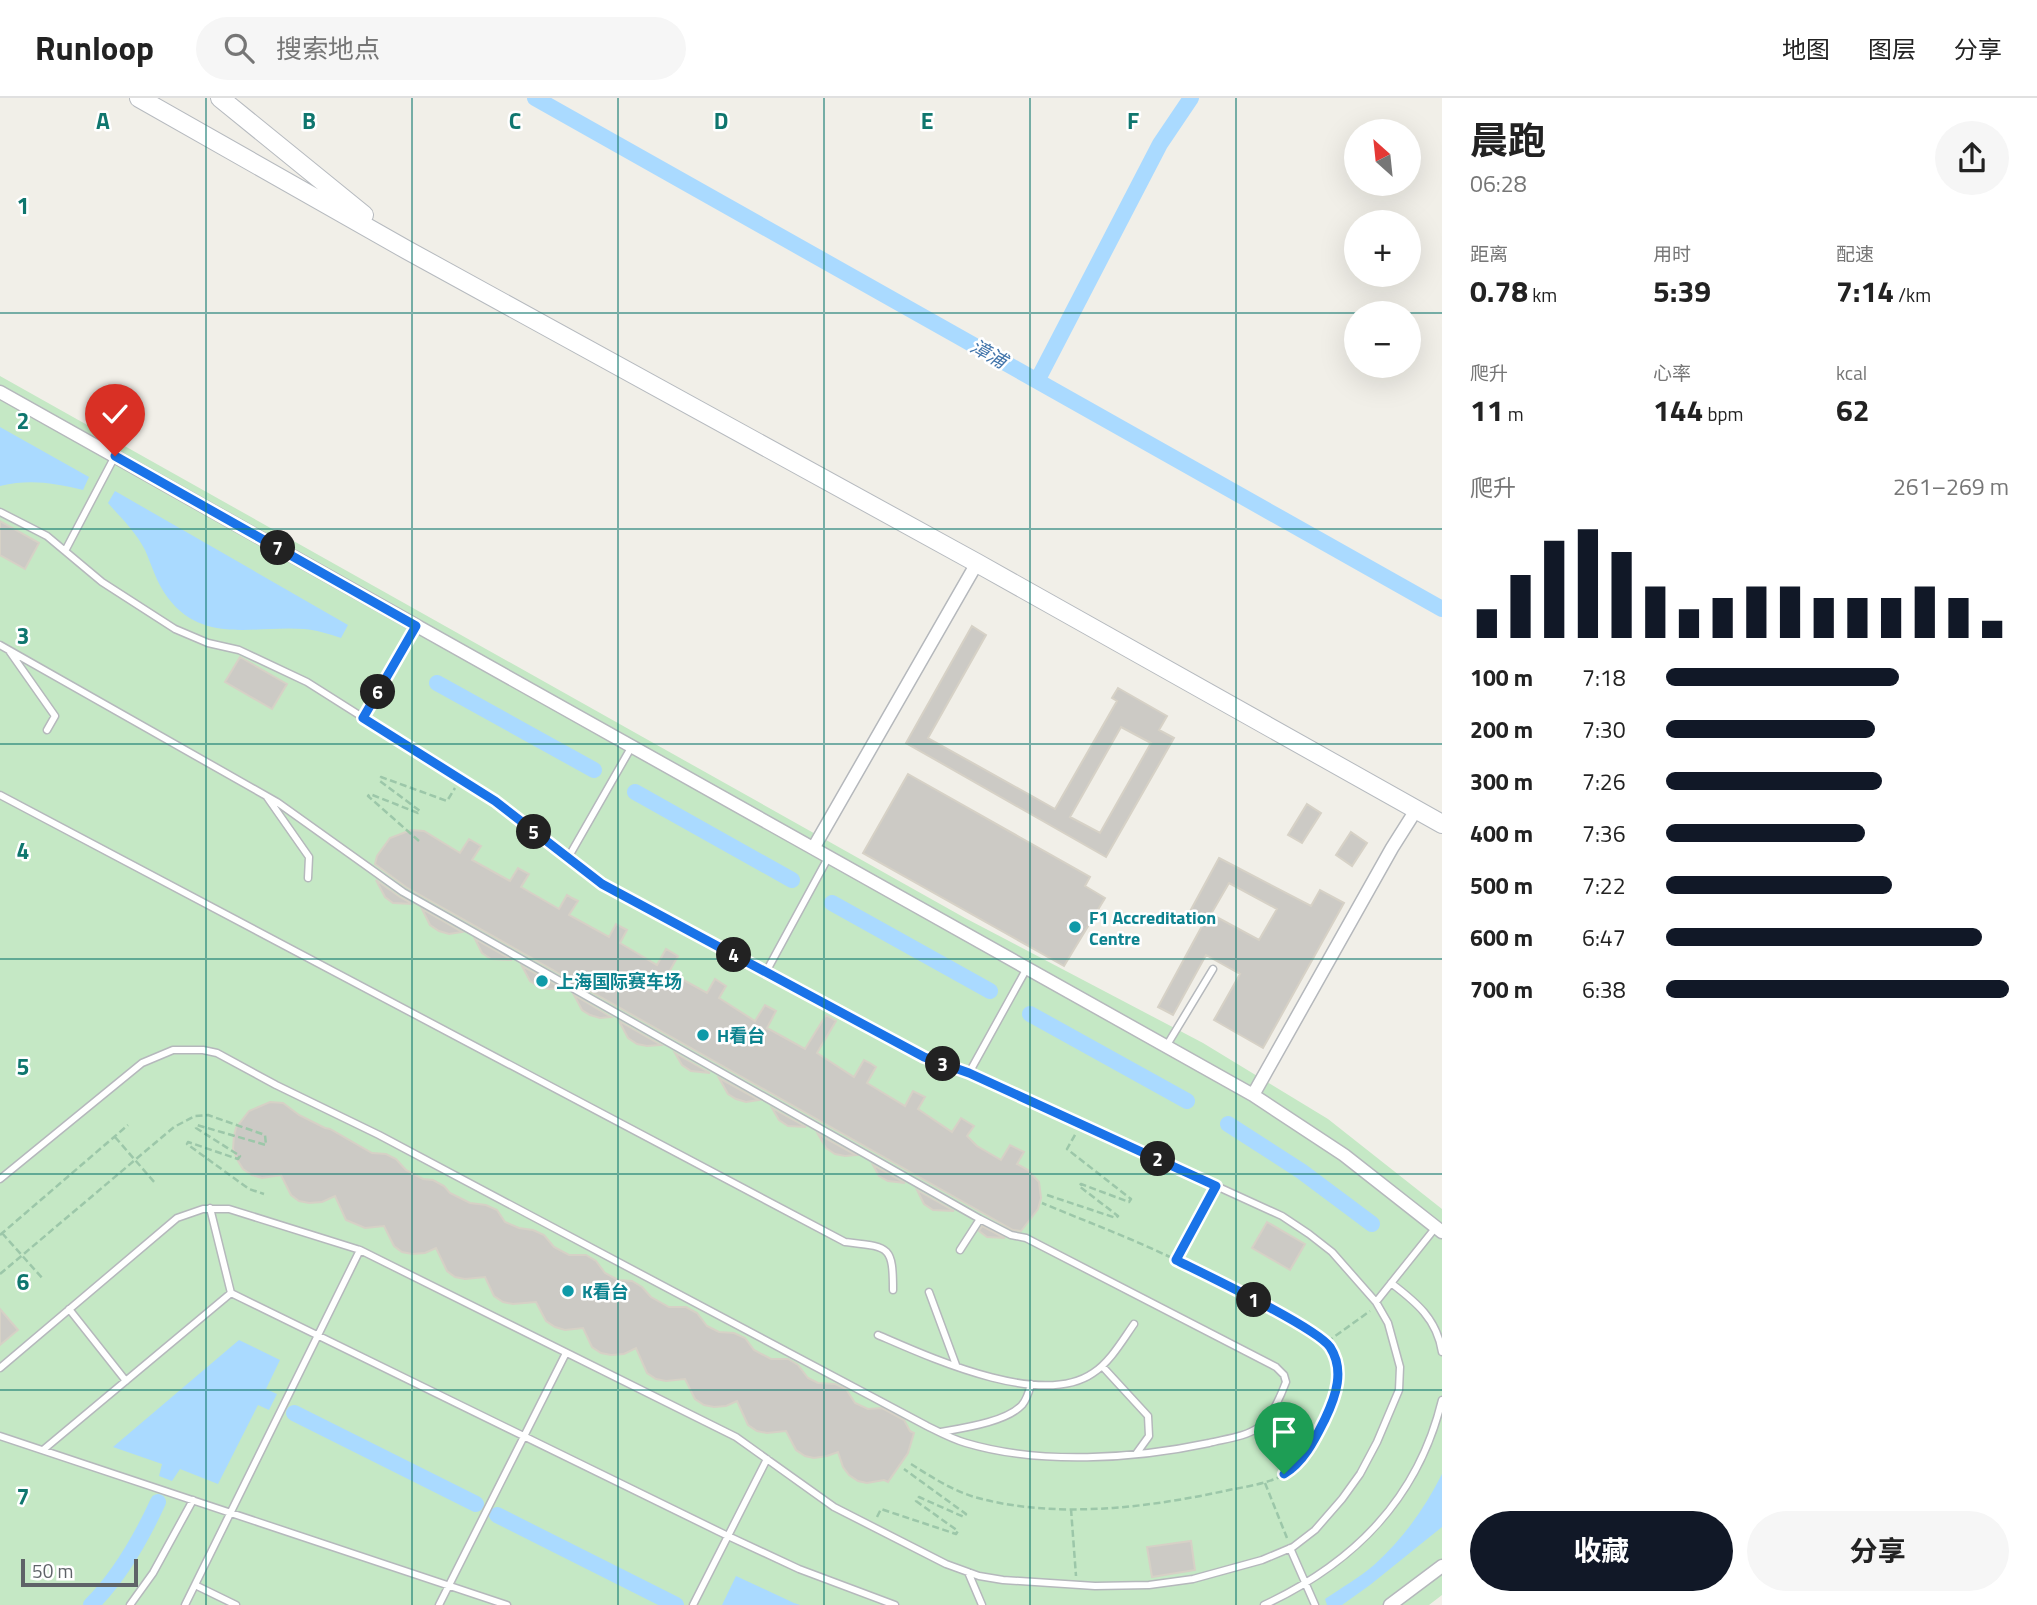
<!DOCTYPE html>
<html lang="zh">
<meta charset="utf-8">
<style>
:root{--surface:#fff;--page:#f6f6f6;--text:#222;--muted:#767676;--line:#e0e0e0;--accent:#111827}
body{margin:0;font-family:"Titillium Web","Noto Sans SC",sans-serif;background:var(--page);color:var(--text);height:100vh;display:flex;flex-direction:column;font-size:26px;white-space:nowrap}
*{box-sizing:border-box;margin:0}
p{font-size:23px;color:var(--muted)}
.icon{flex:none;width:38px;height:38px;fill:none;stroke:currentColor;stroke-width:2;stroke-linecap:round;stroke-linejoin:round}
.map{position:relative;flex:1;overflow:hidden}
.sheet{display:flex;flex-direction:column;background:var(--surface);width:595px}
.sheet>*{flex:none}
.needle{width:46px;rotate:333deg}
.tools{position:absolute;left:1344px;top:21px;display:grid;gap:14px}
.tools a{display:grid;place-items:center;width:77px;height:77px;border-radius:50%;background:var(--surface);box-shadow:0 7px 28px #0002;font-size:35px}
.scale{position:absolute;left:21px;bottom:18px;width:117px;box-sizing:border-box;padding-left:7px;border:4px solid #5f6368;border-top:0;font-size:19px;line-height:24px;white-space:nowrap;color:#5f6368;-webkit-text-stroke:5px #fff;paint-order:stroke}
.pin{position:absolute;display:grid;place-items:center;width:60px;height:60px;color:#fff;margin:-72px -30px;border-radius:50% 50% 50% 0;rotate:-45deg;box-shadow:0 0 7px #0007}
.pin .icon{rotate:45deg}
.km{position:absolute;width:35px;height:35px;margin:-18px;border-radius:50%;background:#222;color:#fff;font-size:19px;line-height:35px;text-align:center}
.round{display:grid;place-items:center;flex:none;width:74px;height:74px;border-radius:37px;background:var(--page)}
.overview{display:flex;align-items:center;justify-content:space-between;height:119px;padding:0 28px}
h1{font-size:38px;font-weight:700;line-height:52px}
.metrics{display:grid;grid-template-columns:repeat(3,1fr);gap:10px;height:119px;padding:7px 28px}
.metrics div{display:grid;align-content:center}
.metrics b{font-size:30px;font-weight:700}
.metrics small{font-size:19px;font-weight:400}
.metrics p{font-size:19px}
.chart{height:196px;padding:14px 28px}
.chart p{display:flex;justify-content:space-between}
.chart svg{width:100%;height:126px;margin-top:7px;stroke:var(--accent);stroke-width:6}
.primary-button{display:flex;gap:14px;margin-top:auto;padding:14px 28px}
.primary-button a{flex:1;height:80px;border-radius:42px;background:var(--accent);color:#fff;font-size:28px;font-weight:700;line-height:80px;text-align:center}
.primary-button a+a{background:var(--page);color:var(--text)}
ul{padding:0 28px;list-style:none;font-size:23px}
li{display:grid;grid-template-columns:112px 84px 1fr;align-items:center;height:52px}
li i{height:18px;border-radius:9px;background:var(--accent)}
header{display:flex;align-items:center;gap:42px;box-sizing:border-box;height:98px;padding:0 35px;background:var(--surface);border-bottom:2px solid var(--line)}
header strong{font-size:33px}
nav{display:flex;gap:38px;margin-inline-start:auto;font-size:24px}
.search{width:490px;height:63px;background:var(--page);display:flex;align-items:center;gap:18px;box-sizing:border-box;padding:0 24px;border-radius:38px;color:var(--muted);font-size:26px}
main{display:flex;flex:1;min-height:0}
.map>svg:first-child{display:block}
.green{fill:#c5e8c5}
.water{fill:#aadaff}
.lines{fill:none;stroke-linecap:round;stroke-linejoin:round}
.canal{stroke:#aadaff;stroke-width:16}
.building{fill:#cccac5;stroke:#d6d1c6;stroke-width:2;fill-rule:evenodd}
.lane-casing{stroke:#b5b8bc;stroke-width:9}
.street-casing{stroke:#b5b8bc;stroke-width:15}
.secondary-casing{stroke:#b6babf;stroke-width:20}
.path{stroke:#9cc7a9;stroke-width:2.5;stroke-dasharray:7 3.5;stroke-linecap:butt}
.lane{stroke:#fff;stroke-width:6}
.street{stroke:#fff;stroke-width:12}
.secondary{stroke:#fff;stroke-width:18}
.route-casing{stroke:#fff;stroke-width:14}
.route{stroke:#1a73e8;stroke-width:9}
.grid{fill:none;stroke:#0f766e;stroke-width:2;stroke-opacity:0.55}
.culture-dot{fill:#0f9aa8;stroke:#fff;stroke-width:2.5}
.labels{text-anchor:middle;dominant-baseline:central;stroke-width:5;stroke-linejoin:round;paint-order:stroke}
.culture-label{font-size:18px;font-weight:bold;fill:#0d838f;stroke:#fff;text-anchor:start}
.water-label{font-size:19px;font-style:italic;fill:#4174aa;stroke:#fff}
.grid-label{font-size:23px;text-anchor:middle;font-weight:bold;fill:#0f766e;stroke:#fff;stroke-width:5;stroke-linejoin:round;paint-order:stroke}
</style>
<header>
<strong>Runloop</strong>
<div class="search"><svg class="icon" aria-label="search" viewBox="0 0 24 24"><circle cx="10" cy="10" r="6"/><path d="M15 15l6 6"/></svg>搜索地点</div>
<nav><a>地图</a><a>图层</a><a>分享</a></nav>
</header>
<main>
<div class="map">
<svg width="1442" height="1507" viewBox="0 0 1442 1507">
<rect width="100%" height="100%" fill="#f1efe8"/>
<path class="green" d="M0,278L965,820L1203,945L1328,1021L1442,1111V1497L1429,1507H0Z"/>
<path class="water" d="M0,329L89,379L83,392C52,385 31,381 0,388Z
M115,393L348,527L341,540C329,536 317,532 304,531C255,527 204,547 168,500C157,486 152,468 145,452C136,434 121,420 108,405Z
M239,1242L280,1262L266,1291L277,1296L269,1312L258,1307L218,1386L180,1371L172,1383L159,1378L162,1366L113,1349Z
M1442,1376V1429L1370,1487L1342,1507H1327L1325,1501C1341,1490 1359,1480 1374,1467C1403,1441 1425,1410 1442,1376Z
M736,1478L794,1505L800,1507H722Z"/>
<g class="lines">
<path class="canal" d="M535,0L1442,511
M1037,283L1160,46L1191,0
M437,585L594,672
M635,694L792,782
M832,805L990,893
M1030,916L1187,1003
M1228,1026L1301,1073L1372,1126
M294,1315L476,1406
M497,1417L676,1507
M91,1507C120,1478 141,1441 158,1404"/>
</g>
<path class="building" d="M0,423L39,445L25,471L0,457Z
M972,528L986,537L928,640L1055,711L1117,603L1112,600L1118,590L1167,618L1159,632L1174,640L1106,759L906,645ZM1121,629L1151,645L1100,735L1070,719Z
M240,559L287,586L272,611L225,584Z
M908,676L1090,779L1085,788L1105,800L1064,868L863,755Z
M1307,706L1321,715L1302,745L1288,737Z
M411,732L424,733L460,755L469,741L481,748L472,762L510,783L518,770L529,776L521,789L559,811L567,797L572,800L578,803L569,817L609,839L616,826L627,832L620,845L657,867L666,851L678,858L669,874L707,895L715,881L726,888L719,900L755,923L765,907L776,913L767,930L805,951L826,917L836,923L817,955L854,979L864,962L870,965L876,969L867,985L905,1008L913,993L925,999L918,1011L952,1034L961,1020L974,1028L967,1038L977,1048L1001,1062L1010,1047L1024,1054L1017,1066L1028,1072L1039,1084L1041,1100L1038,1111L1021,1133L1013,1132L406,789L375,766L377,758L390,740Z
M1351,734L1367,745L1352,768L1336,757Z
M1219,760L1311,808L1320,792L1344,805L1263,950L1214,922L1240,876L1206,857L1173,917L1158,909L1202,828L1187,819ZM1229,785L1277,811L1259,842L1211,816Z
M376,782L400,799L413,806L393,805L385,799Z
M422,811L462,834L449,836L439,833L430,827Z
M475,841L512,862L491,861L482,855Z
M522,868L561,890L549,891L539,889L530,883Z
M574,897L611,919L600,920L590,917L582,912Z
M619,923L661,947L647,948L637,946L628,940Z
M675,955L710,975L691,973L682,967Z
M719,980L759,1002L746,1004L736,1001L728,996Z
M270,1004L283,1005L299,1017L325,1030L330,1031L372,1055L386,1056L396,1061L406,1072L423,1081L433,1082L444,1088L450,1095L470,1105L486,1107L497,1112L505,1124L519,1130L533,1132L544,1137L554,1149L569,1157H586L596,1163L605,1175L618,1182L632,1183L642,1189L651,1199L669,1209H686L697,1215L707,1228L719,1234L734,1235L745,1240L754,1252L771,1261H788L798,1267L808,1280L818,1285L835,1286L846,1291L855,1305L868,1311L882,1310L904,1322L910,1333L914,1335L908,1355L888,1384L884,1382L867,1385L858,1383L849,1377L843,1369L838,1354L827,1358L814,1360L805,1358L796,1352L786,1333L767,1335L757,1333L748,1327L737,1303L726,1308L714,1309L704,1307L695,1301L685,1281L666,1283L656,1281L647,1275L636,1250L624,1256L611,1257L601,1255L592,1249L583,1230L565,1232L555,1229L546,1223L536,1204L513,1206L503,1204L494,1198L485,1179L465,1181L455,1179L447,1173L436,1150L425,1155L412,1156L402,1154L394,1148L384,1128L365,1130L346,1122L335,1098L322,1104L309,1105L299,1103L291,1097L281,1077L262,1080L252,1077L243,1071L238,1063L233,1051L234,1038L236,1030L249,1013Z
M772,1010L806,1029L788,1028L779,1022Z
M818,1036L856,1057L845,1058L835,1056L826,1050Z
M873,1067L905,1085L888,1083L879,1078Z
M917,1092L954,1113L933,1112L924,1106Z
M1267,1124L1305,1146L1290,1172L1252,1150Z
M982,1128L1005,1140L987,1139L979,1133Z
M0,1211L18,1232L0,1247Z
M1191,1443L1195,1472L1152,1479L1147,1449Z"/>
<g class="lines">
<defs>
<path id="lane" d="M0,414L47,438L102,484L175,531L208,545L239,552L307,584L495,703L602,786L924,959L969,975L1282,1118L1309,1136L1332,1154L1376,1204L1388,1225L1400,1269L1399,1292L1377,1344L1360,1376L1342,1401L1315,1432L1293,1449L1262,1462L1193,1481L1149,1487L1095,1488L1003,1482L979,1478L946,1466L834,1409L736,1339L360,1152L229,1111H203L177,1120L0,1270
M65,453L115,358
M0,547L277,704L403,794L980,1121L1011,1137L1026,1140L1276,1269L1284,1277L1286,1284C1281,1297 1271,1321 1259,1329C1246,1339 1224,1341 1209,1345C1134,1361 1040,1367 966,1345C952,1341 939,1334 927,1328L379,1037L276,987L217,955L203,952H173L142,965L0,1081
M10,554L55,618L47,632
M363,620L416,529
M0,697L845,1144C889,1149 893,1147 893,1192
M267,699L309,759L308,780
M568,760L632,648
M766,874L829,758
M1167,947L1213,871
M969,975L1027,870
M210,1110L231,1195
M960,1152L980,1121
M1391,1185C1416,1204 1437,1221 1442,1254
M929,1194L956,1267
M1376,1204L1436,1129
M69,1211L126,1283
M878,1237C929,1259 1041,1311 1093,1275C1110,1264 1122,1243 1134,1226
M1102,1268L1148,1318L1149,1338L1136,1356
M941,1334C963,1330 1006,1324 1022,1307C1027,1301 1029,1294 1031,1286
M0,1338L507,1507
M43,1352L231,1195L728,1438L799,1471L895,1507
M1290,1450L1315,1507
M968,1474L982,1507
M195,1487L236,1507
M130,1507L153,1475L193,1402
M185,1507L360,1152
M439,1507L566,1255
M693,1507L767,1361
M1264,1507C1354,1465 1418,1401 1442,1302"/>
<path id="street" d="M0,294L1253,997L1344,1057L1442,1134
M814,749L977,465
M1253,997L1392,750L1416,712
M1390,1507L1442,1468"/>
<path id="secondary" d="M139,0L407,152L977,465L1442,726
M220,0L364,117"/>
</defs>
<use href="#lane" class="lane-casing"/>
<use href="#street" class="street-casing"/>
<use href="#secondary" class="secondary-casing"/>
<path class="path" d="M419,743L368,698L370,696L418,715L420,713L380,683L381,679L447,703L455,690
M115,1039L155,1085
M1047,1097L1116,1120L1118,1118L1079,1088L1081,1086L1129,1104L1131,1101L1067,1051L1076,1035
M2,1135L43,1181
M0,1137L128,1027
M1176,1162L1211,1097
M0,1176L174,1029L195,1018L208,1017L265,1037L266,1047L197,1027L196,1030L240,1058L238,1061L188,1044L187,1046L249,1091L264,1096
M1327,1244L1370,1213
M911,1366C933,1380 956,1395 982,1401C1060,1421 1152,1409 1229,1392C1249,1388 1273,1385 1290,1373C1308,1360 1321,1332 1330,1311C1338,1290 1343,1265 1327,1246C1312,1228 1284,1218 1264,1208C1232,1191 1202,1173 1170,1159C1128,1139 1085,1123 1042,1105
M1265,1385L1287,1440
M1071,1411L1076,1478
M877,1419L881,1411L956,1436L958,1433L916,1403L919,1399L964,1419L966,1416L904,1371"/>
<use href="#lane" class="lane"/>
<use href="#street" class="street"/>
<use href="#secondary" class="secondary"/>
</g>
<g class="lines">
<defs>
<path id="route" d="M115,358L416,528L363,620L495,703L602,786L924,959L969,975L1216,1088L1176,1162C1204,1176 1316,1229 1330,1249C1345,1272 1336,1298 1325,1321C1315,1341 1304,1364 1284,1376"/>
</defs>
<use href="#route" class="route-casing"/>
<use href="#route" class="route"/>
</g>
<path class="grid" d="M206,0V1507M412,0V1507M618,0V1507M824,0V1507M1030,0V1507M1236,0V1507M0,215H1356M1409,215H1442M0,431H1442M0,646H1442M0,861H1442M0,1076H1442M0,1292H1442"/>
<g class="culture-dot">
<circle cx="1075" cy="829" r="7"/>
<circle cx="542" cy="883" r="7"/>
<circle cx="703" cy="937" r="7"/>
<circle cx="568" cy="1193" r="7"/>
</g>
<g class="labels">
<g class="culture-label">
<text x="1089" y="819">F1 Accreditation<tspan x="1089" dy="21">Centre</tspan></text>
<text x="556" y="883">上海国际赛车场</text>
<text x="717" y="937">H看台</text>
<text x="582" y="1193">K看台</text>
</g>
<g class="water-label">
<text transform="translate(989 255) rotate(29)">漳浦</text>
</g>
</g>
<g class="grid-label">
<text x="103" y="31">A</text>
<text x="309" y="31">B</text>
<text x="515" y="31">C</text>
<text x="721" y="31">D</text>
<text x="927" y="31">E</text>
<text x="1133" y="31">F</text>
<text x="23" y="116">1</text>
<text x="23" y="331">2</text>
<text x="23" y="546">3</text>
<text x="23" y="761">4</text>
<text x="23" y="977">5</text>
<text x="23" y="1192">6</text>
<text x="23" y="1407">7</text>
</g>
</svg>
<div class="tools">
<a><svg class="needle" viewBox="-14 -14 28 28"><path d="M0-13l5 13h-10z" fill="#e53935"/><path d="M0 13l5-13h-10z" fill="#767676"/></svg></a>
<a>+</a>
<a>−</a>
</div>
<div class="scale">50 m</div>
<div class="pin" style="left:1284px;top:1376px;background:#1e9e55"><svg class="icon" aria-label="arrive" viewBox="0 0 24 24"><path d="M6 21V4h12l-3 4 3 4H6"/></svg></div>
<div class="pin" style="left:115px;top:358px;background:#d93025"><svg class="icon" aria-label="check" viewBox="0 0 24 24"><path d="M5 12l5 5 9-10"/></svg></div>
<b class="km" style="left:1254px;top:1202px">1</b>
<b class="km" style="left:1158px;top:1061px">2</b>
<b class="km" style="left:943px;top:966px">3</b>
<b class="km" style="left:734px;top:857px">4</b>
<b class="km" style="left:534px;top:734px">5</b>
<b class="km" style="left:378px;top:594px">6</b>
<b class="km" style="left:278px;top:450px">7</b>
</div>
<section class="sheet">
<div class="overview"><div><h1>晨跑</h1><p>06:28</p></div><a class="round"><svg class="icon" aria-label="share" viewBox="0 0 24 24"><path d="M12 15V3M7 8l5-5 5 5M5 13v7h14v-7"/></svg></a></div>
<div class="metrics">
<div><p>距离</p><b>0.78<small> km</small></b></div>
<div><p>用时</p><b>5:39</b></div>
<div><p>配速</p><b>7:14<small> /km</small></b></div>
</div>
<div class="metrics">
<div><p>爬升</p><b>11<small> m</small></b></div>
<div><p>心率</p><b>144<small> bpm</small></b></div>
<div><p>kcal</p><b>62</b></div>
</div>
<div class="chart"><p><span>爬升</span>261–269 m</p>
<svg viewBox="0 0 160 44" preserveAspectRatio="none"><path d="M5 44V34M15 44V22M25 44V10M35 44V6M45 44V14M55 44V26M65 44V34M75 44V30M85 44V26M95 44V26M105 44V30M115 44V30M125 44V30M135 44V26M145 44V30M155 44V38"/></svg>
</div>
<ul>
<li><b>100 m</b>7:18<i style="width:68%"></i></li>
<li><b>200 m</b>7:30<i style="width:61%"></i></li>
<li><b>300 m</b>7:26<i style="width:63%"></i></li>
<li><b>400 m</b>7:36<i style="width:58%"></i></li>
<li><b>500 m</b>7:22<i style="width:66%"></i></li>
<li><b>600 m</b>6:47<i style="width:92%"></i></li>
<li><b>700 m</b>6:38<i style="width:100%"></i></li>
</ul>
<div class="primary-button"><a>收藏</a><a>分享</a></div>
</section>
</main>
